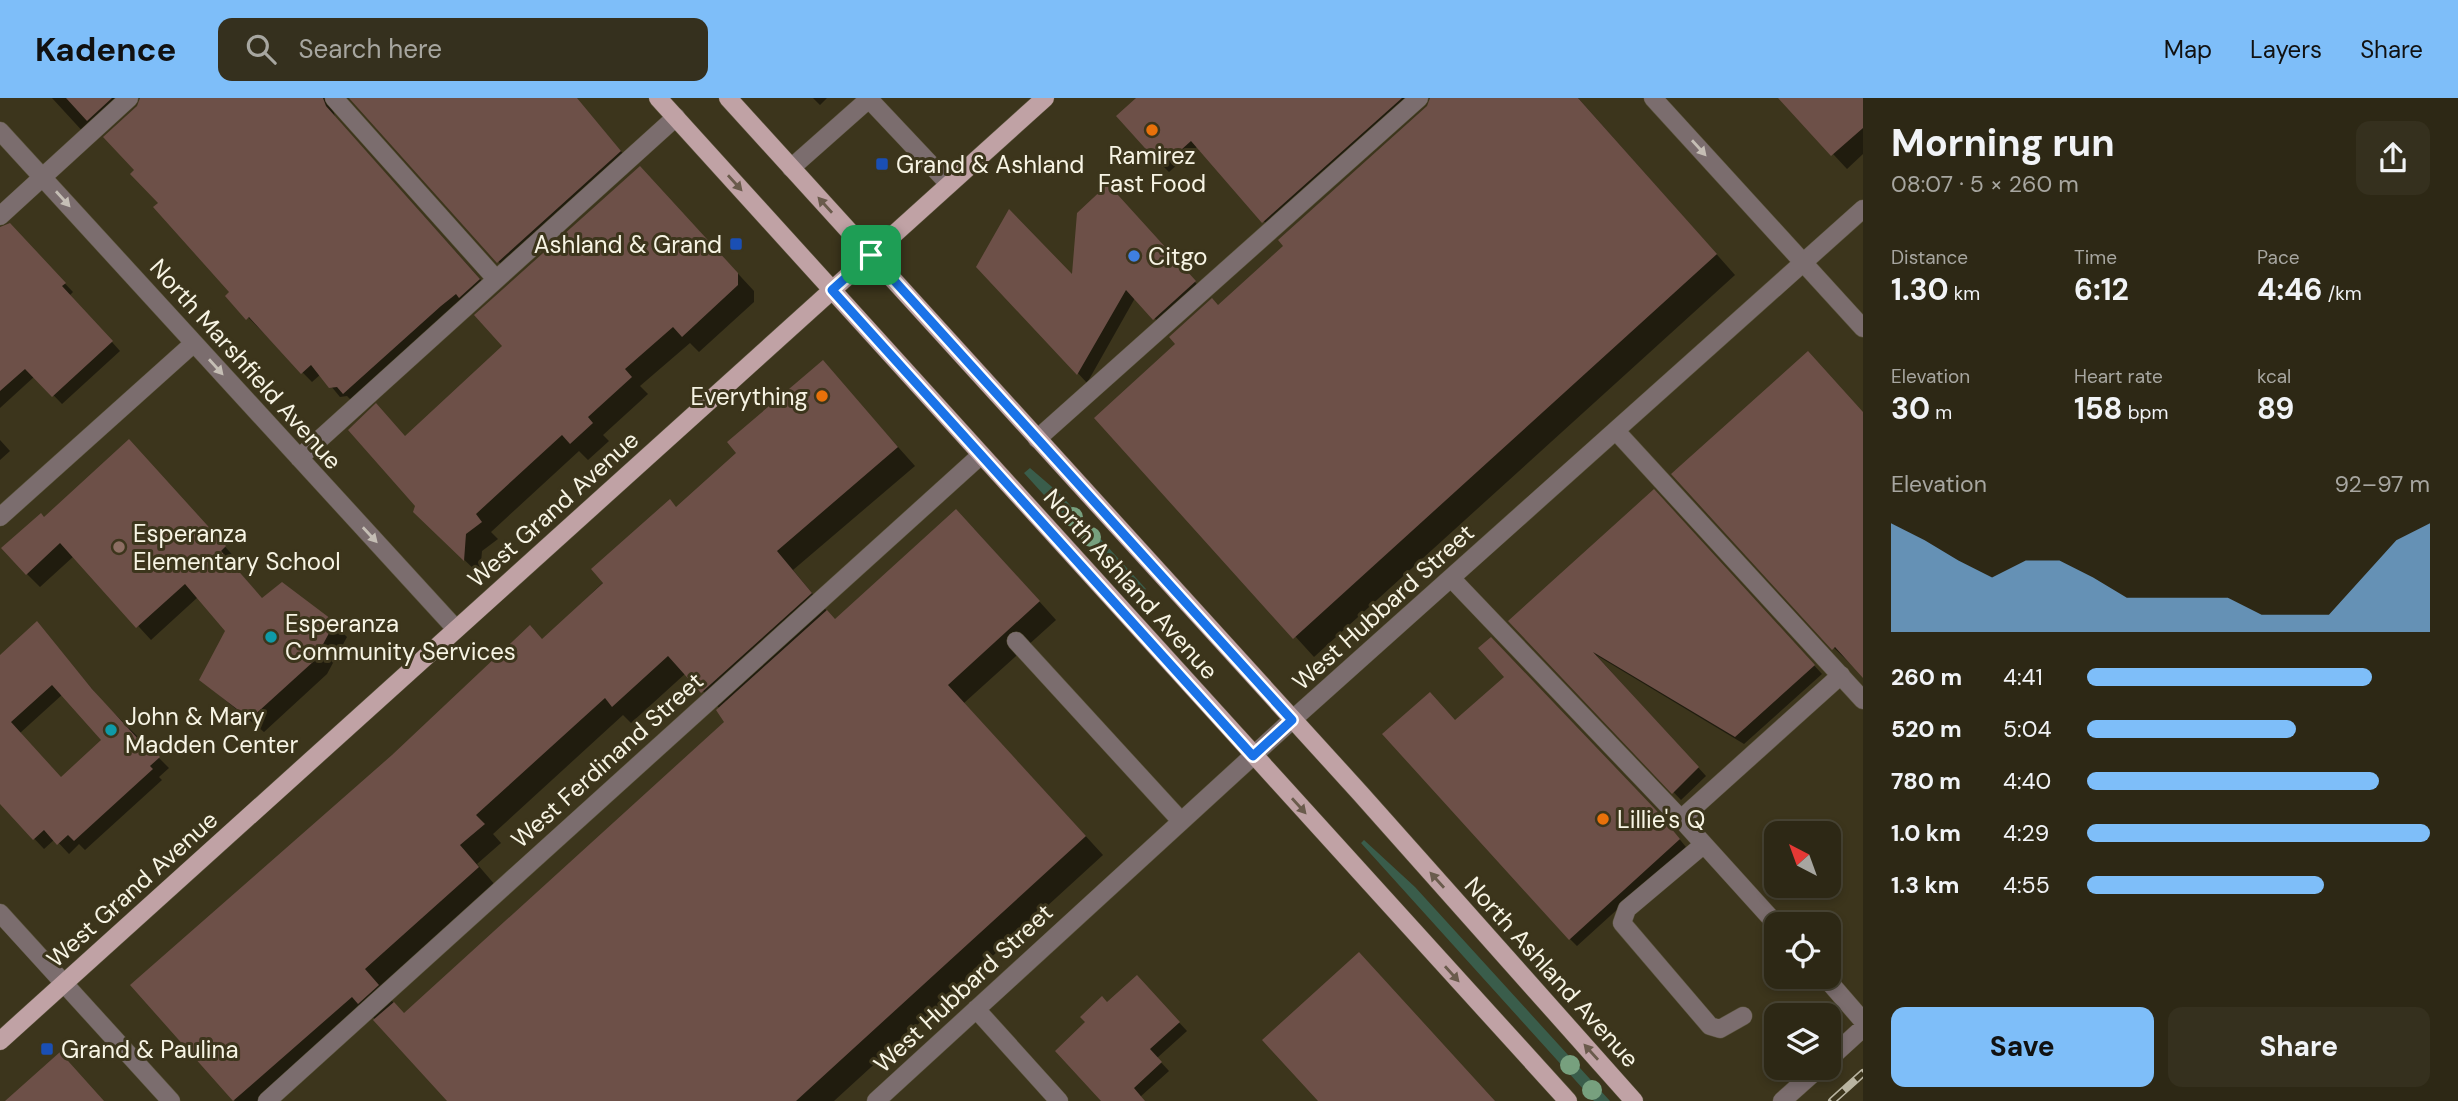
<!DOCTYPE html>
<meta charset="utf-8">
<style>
:root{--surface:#2d2815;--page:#35301e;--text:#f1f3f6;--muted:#a7a6a0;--line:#484434;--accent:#7ebef9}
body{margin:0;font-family:"DM Sans",sans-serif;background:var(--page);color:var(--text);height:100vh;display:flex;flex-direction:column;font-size:26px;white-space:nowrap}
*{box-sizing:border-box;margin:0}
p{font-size:23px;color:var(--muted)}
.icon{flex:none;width:38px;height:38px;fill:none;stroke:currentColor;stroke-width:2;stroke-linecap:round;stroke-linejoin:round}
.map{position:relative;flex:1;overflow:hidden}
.side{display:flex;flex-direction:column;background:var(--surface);width:595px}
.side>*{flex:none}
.needle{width:46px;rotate:319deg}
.buttons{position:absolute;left:1764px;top:723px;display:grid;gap:14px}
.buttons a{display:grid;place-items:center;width:77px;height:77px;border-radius:14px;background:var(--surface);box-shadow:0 4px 10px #0003,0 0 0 2px var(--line);font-size:35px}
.pin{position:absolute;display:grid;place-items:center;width:60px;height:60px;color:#fff;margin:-30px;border-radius:14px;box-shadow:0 4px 10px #0006}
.round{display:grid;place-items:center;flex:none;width:74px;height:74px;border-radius:14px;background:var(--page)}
.overview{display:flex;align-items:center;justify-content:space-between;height:119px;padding:0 28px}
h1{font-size:38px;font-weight:700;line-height:52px}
.figures{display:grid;grid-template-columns:repeat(3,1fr);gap:10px;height:119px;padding:7px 28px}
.figures div{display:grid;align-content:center}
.figures b{font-size:30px;font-weight:700}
.figures small{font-size:19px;font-weight:400}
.figures p{font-size:19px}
.chart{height:196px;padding:14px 28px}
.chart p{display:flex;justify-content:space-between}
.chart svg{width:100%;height:126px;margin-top:7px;fill:var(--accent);opacity:.7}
.button{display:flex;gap:14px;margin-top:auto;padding:14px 28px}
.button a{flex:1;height:80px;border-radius:14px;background:var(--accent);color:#111;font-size:28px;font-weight:700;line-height:80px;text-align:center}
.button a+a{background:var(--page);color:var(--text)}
ul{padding:0 28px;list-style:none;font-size:23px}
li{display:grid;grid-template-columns:112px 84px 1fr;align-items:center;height:52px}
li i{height:18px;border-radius:9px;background:var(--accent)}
header{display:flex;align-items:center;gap:42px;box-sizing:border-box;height:98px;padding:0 35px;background:var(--accent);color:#111}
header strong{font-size:33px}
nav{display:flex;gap:38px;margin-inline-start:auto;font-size:24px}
.search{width:490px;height:63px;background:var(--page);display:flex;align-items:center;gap:18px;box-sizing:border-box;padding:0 24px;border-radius:14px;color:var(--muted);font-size:26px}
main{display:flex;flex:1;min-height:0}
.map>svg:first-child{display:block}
.green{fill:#3a5d4b}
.shadow{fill:#0007;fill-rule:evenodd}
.building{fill:#6d5048;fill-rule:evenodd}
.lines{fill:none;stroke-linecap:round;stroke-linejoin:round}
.minor-casing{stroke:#5a543c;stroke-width:19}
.major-casing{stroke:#5a543c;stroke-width:19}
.minor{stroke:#7b6d6e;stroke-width:18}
.major{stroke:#c0a2a5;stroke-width:18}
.rail-casing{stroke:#b9b4a1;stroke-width:8}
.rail{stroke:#3c351c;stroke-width:5;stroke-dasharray:16;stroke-linecap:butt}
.tree{fill:#77a07e}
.oneway{fill:#c5beb5}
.oneway2{fill:#6a5b4c}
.route-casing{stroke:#fff;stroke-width:14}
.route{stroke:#1a73e8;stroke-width:9}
.food-dot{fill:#e8710a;stroke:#3c351c;stroke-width:2.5}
.transit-dot{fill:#1a4fb4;stroke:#3c351c;stroke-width:2.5}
.shop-dot{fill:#3f7fe0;stroke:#3c351c;stroke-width:2.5}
.education-dot{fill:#8d6e63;stroke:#3c351c;stroke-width:2.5}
.culture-dot{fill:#0f9aa8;stroke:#3c351c;stroke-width:2.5}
.labels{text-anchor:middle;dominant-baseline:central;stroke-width:6;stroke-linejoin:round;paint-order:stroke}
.poi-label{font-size:24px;fill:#f7f4e4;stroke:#3c351c;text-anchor:start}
.street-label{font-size:24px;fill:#f7f4e4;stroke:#3c351c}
</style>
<header>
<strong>Kadence</strong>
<div class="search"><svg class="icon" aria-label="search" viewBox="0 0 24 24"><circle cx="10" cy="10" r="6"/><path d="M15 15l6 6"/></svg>Search here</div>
<nav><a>Map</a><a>Layers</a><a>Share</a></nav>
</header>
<main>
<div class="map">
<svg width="1863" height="1003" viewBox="0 0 1863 1003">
<rect width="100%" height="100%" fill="#3c351c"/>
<path class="green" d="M1030,370L1059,395L1146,491L1141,495L1083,440L1024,375Z
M1364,742L1415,789L1610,1003H1594L1361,745Z"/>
<path class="shadow" d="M52,0H134L86,37Z
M141,0H339L332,8L335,19L489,191L354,305L347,298L340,299L321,276L312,284L227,198L231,195L136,72Z
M351,0H576L630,64L508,174Z
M813,0H827L820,7Z
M1138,0H1414L1269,129L1198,48L1169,74L1163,68Z
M1449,0H1578L1735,177L1314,559L1097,320Z
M1781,0H1863V56L1847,71Z
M656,87L754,193V204L699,254L690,245L640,288L648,296L603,337L609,343L588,362L579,353L491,434L498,441L482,453L480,477L415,414L417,408L406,339L505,248Z
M1117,98L1204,194L1164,230L1135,200L1087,285L979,168L1074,180Z
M13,131L73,194L70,197L120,253L62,306L35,278L0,310V143Z
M823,265L915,368L793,472L835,523L974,431L1056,522L964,605L1103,757L834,1003H449L370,916L272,1003H235L133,887L543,542L738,355ZM686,575L720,611L726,624L404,917L381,890L496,788L477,766L501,745L493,736L623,617L631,625Z
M1863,315V578L1834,550L1673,376Z
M0,342L10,353L0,362Z
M142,357L238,463L233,467L263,502L334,526L347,539L327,576L264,634L201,582L227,533L198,499L151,542L74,458L40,489L27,476L44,421Z
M1662,401L1822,576L1744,646L1596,557L1706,678L1681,702L1510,523Z
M37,525L102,603L169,670L159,679L162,682L85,752L79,746L69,756L55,741L44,751L0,704V560ZM63,596L104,642L61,681L20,635Z
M1506,579L1663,721L1686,749L1577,848L1570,841L1456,624Z
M1145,888L1187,933L1157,960L1169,973L1140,999L1144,1003H1104L1107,906Z"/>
<path class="building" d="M66,0H112L87,23Z
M140,0H323L326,8L480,181L459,200L456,196L441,208L343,296L337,289L329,290L311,267L301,276L249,219L246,222L225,198L229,194L153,109L158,105L130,76L134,72L103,39L137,8Z
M349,0H577L621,53L497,165Z
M1136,0H1402L1262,125L1191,43L1162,69L1116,18Z
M1430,0H1578L1717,156L1293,541L1094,320L1175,246L1169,239L1212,200L1218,207L1283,148L1278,142L1427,8Z
M1778,0H1863V30L1831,58Z
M640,68L738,175V187L682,239L673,229L625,271L632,279L588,319L593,325L570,346L562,337L476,416L482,424L466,436L464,463L413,414L415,408L348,332L376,305L405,338L502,248L474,217Z
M1108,86L1196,183L1153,222L1126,192L1077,277L976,169L1009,111L1072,176L1077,115Z
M10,125L66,185L62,188L113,243L52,299L25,271L0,293V129Z
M1808,253L1863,314V580L1835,549L1832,552L1671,376Z
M823,262L898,349L777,453L812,495L701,595L668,558L612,609L605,600L476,717L485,726L460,747L479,769L365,871L379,887L358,906L352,899L233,1003L130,887L392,657L530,527L542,541L603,485L591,471L670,401L676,409L736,355L727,344Z
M129,341L226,448L221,453L262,500L282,484L335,524L314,563L250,621L199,582L225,533L185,486L136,530L60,445L26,477L1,450L41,415L44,419Z
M1654,391L1815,567L1735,639L1593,554L1699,669L1672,696L1508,523Z
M956,411L1040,503L948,587L1086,738L796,1003H447L373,922L394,904L404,915L724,624L716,612L827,512L835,521Z
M37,523L92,591L139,642L142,640L160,659L150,668L153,671L74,743L68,737L57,747L44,732L33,742L0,706V557ZM52,587L101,642L61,679L11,624Z
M1491,539L1656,712L1680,741L1569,842L1382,636L1430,594L1455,622L1504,579L1478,550Z
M1359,854L1495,1003H1318L1262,942Z
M1137,877L1180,924L1150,951L1162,964L1134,990L1145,1003H1101L1055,953L1085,924L1080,919L1102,898L1107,904Z
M60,954L104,1003H5Z"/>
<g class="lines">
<defs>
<path id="minor" d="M334,0L496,181
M868,0L949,86
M1653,0L1863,230
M0,33L456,531
M791,70L870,0
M0,118L129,0
M1616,333L1863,602
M1037,341L1419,0
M299,360L676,19
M0,419L194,245
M1451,480L1681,721
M1016,543L1181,723
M1703,747L1627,811L1622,825L1710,928L1720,931L1743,918
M0,815L171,1003
M1776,826L1681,721L1841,577
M1824,878L1863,923
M976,911L1059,1003
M1829,961L1863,930
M267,1003L981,357
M876,1003L1292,622L1863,111
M1782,1003L1819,970"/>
<path id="major" d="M658,0L1568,1003
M728,0L1360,695L1634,1003
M0,943L1045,0"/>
</defs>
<use href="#minor" class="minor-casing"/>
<use href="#major" class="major-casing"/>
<use href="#minor" class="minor"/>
<use href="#major" class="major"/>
<defs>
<path id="rail" d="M1832,1003L1863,975"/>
</defs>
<use href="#rail" class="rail-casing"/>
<use href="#rail" class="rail"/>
</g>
<g class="tree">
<circle cx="1073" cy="419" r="10"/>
<circle cx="1091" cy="439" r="10"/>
<circle cx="1570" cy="967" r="10"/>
<circle cx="1592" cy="992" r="10"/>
</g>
<defs><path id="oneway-solid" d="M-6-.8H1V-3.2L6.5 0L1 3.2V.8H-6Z" transform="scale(1.75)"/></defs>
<g class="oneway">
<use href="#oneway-solid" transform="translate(1699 50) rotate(48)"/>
<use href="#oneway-solid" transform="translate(63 101) rotate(48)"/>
<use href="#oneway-solid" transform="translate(216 269) rotate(48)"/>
<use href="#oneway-solid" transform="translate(370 437) rotate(47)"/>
</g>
<g class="oneway2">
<use href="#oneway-solid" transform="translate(735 85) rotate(48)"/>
<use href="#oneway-solid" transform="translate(825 107) rotate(-132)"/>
<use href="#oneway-solid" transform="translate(1299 708) rotate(48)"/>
<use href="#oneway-solid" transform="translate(1437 782) rotate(-132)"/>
<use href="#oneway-solid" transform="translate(1452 876) rotate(48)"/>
<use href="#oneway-solid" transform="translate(1591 954) rotate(-132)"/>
</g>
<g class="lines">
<defs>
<path id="route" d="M871,157L1292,622L1253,658L832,192Z"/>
</defs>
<use href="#route" class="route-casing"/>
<use href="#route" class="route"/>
</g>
<g class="food-dot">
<circle cx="1152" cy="32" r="7"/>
<circle cx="822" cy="298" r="7"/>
<circle cx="1603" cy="721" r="7"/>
</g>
<g class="transit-dot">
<rect x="875" y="59" width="14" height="14" rx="3.5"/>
<rect x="729" y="139" width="14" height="14" rx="3.5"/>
<rect x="40" y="944" width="14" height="14" rx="3.5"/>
</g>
<circle class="shop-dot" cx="1134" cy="158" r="7"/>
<circle class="education-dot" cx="119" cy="449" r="7"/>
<g class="culture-dot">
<circle cx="271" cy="539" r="7"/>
<circle cx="111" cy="632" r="7"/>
</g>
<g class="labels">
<g class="poi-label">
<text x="1152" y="57" text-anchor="middle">Ramirez<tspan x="1152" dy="28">Fast Food</tspan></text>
<text x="896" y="66">Grand &amp; Ashland</text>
<text x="722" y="146" text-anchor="end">Ashland &amp; Grand</text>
<text x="1148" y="158">Citgo</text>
<text x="808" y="298" text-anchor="end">Everything</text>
<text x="133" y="435">Esperanza<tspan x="133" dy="28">Elementary School</tspan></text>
<text x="285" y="525">Esperanza<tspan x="285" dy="28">Community Services</tspan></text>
<text x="125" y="618">John &amp; Mary<tspan x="125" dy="28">Madden Center</tspan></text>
<text x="1617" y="721">Lillie's Q</text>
<text x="61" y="951">Grand &amp; Paulina</text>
</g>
<g class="street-label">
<text transform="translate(246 266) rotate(48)">North Marshfield Avenue</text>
<text transform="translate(553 411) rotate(-42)">West Grand Avenue</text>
<text transform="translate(1131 486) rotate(48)">North Ashland Avenue</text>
<text transform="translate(1383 509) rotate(-42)">West Hubbard Street</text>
<text transform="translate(607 662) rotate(-42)">West Ferdinand Street</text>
<text transform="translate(132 791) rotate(-42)">West Grand Avenue</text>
<text transform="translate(1552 874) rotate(48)">North Ashland Avenue</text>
<text transform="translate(963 890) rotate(-43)">West Hubbard Street</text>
</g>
</g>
</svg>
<div class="buttons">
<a><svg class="needle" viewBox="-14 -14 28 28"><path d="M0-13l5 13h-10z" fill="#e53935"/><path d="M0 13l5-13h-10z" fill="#a7a6a0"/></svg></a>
<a><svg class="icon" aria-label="locate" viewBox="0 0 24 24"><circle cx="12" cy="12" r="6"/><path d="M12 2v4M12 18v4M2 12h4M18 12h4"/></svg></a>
<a><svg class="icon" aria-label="layers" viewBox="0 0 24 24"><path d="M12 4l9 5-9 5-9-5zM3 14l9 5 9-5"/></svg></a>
</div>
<div class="pin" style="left:871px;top:157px;background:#1e9e55"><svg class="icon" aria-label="arrive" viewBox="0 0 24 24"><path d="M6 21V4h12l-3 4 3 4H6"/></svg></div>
</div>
<section class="side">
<div class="overview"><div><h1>Morning run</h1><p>08:07 · 5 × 260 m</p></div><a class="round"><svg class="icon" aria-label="share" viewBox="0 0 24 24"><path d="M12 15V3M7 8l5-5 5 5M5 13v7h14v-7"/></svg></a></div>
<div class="figures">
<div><p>Distance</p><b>1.30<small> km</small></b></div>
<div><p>Time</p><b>6:12</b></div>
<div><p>Pace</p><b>4:46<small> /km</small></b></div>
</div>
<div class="figures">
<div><p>Elevation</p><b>30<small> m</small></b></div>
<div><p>Heart rate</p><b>158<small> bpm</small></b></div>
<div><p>kcal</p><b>89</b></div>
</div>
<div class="chart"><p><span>Elevation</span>92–97 m</p>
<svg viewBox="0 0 160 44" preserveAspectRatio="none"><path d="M0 44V6L10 12L20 19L30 25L40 19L50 19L60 25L70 32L80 32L90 32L100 32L110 38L120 38L130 38L140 25L150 12L160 6V44z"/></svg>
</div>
<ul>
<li><b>260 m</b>4:41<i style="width:83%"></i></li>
<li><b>520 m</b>5:04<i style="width:61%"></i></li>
<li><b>780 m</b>4:40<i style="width:85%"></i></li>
<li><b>1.0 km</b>4:29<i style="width:100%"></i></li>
<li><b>1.3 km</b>4:55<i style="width:69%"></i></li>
</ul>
<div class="button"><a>Save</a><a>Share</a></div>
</section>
</main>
